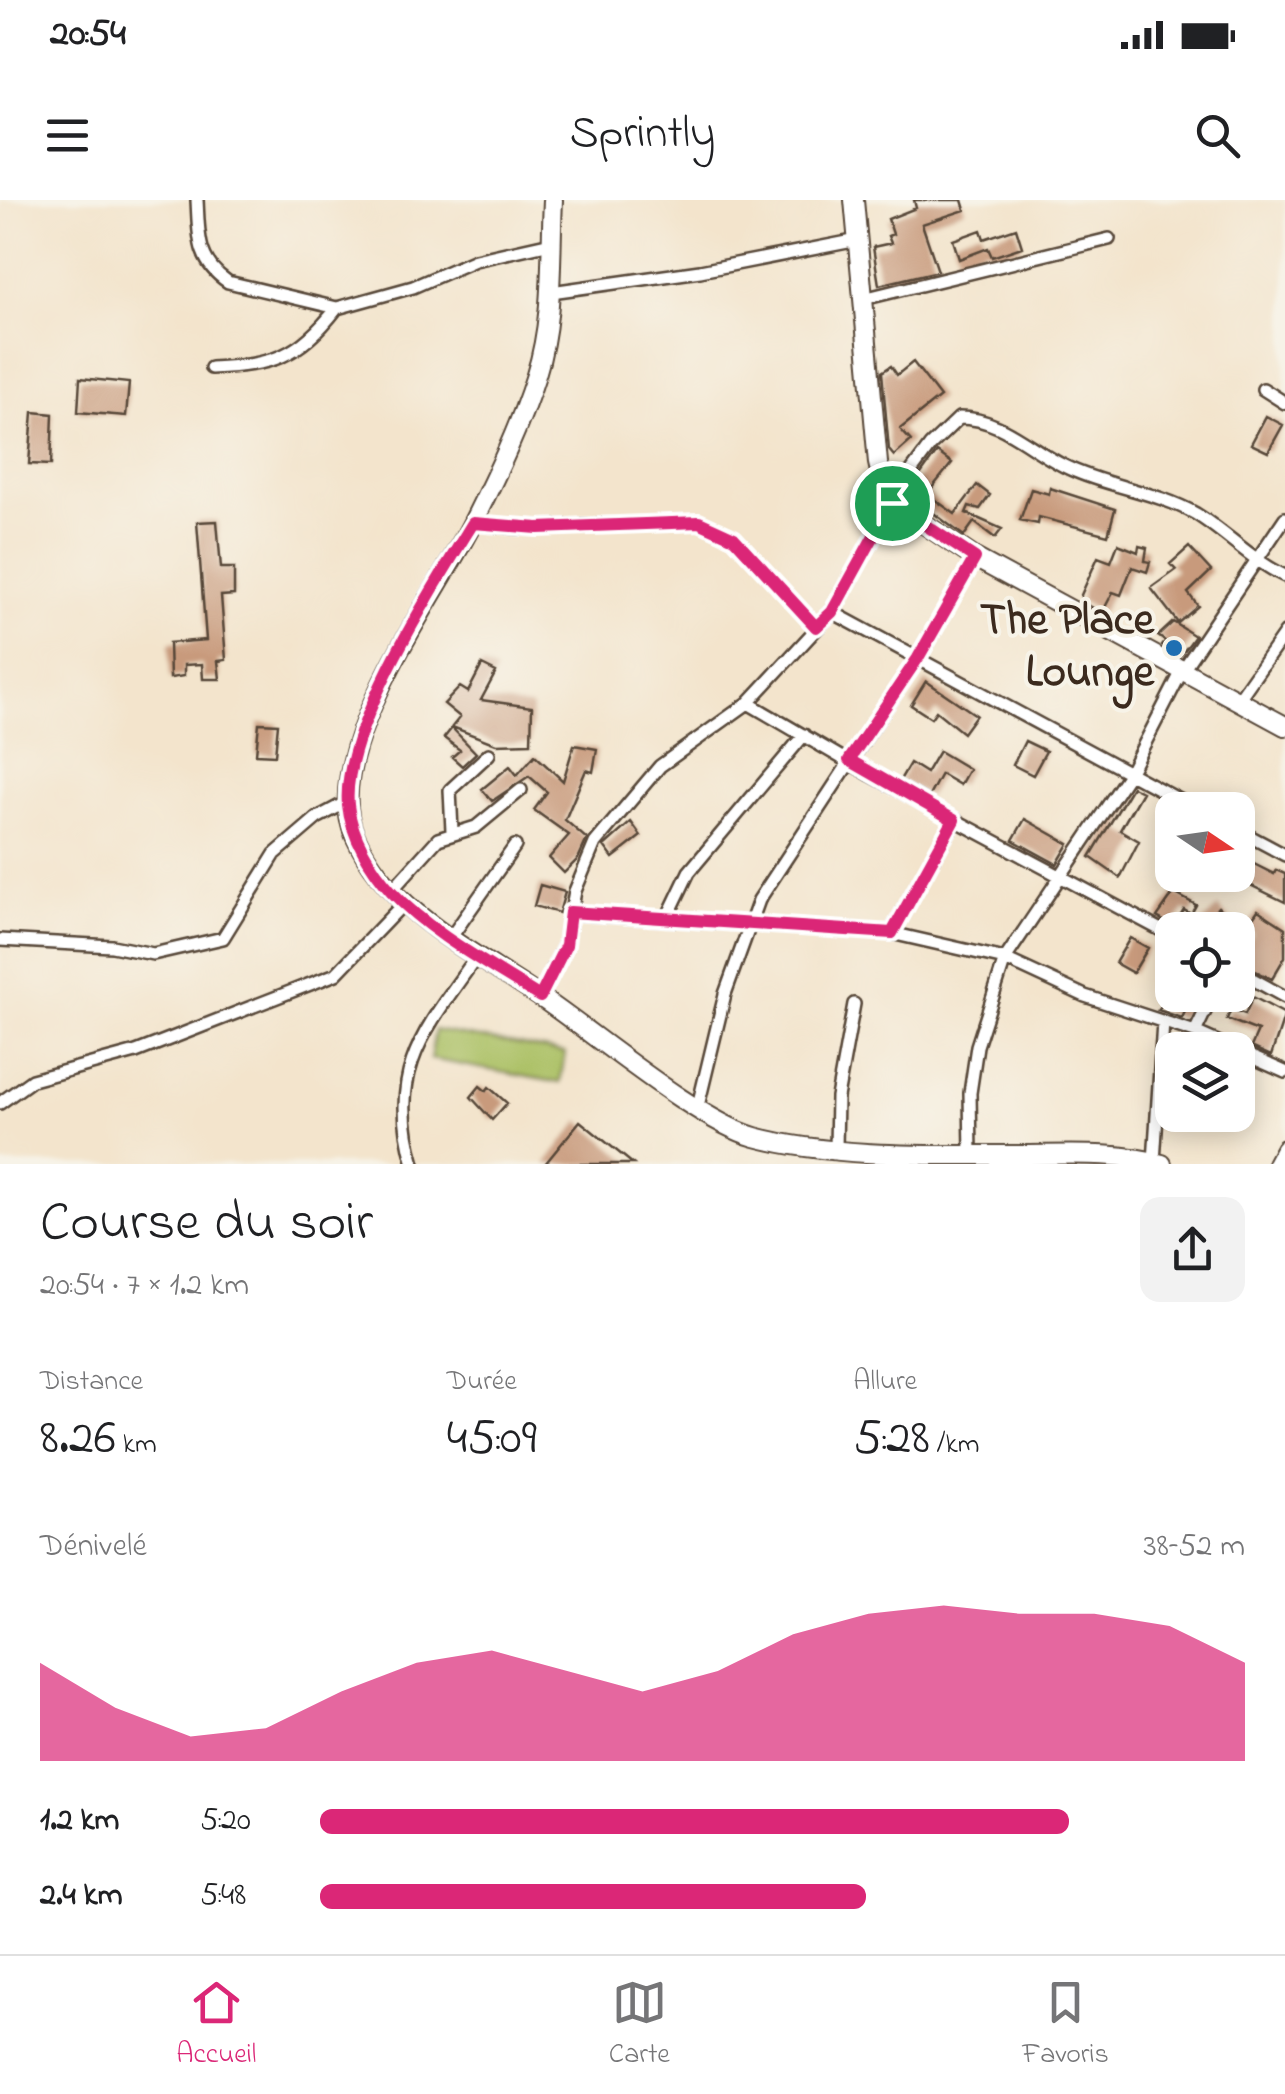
<!DOCTYPE html>
<html lang="fr">
<meta charset="utf-8">
<style>
:root{--surface:#fff;--page:#f2f2f2;--text:#202124;--muted:#757577;--line:#e0e0e0;--accent:#db2777}
body{margin:0;font-family:"Indie Flower",sans-serif;background:var(--page);color:var(--text);height:100vh;display:flex;flex-direction:column;font-size:38px;white-space:nowrap}
*{box-sizing:border-box;margin:0}
p{font-size:32px;color:var(--muted)}
.icon{flex:none;width:55px;height:55px;fill:none;stroke:currentColor;stroke-width:2;stroke-linecap:round;stroke-linejoin:round}
.map{position:relative;height:964px;overflow:hidden}
.side{display:flex;flex-direction:column;background:var(--surface);flex:1}
.side>*{flex:none}
.needle{width:65px;rotate:103deg}
.buttons{position:absolute;left:1155px;top:592px;display:grid;gap:20px}
.buttons a{display:grid;place-items:center;width:100px;height:100px;border-radius:20px;background:var(--surface);box-shadow:0 5px 25px #0003;font-size:50px}
.pin{position:absolute;display:grid;place-items:center;width:85px;height:85px;color:#fff;margin:-42px;border:5px solid #fff;border-radius:50%;box-shadow:0 2px 10px #0007}
.round{display:grid;place-items:center;flex:none;width:105px;height:105px;border-radius:20px;background:var(--page)}
.overview{display:flex;align-items:center;justify-content:space-between;height:170px;padding:0 40px}
h1{font-size:55px;font-weight:600;line-height:75px}
.metrics{display:grid;grid-template-columns:repeat(3,1fr);gap:15px;height:170px;padding:10px 40px}
.metrics div{display:grid;align-content:center}
.metrics b{font-size:50px;font-weight:600}
.metrics small{font-size:28px;font-weight:400}
.metrics p{font-size:28px}
.chart{height:280px;padding:20px 40px}
.chart p{display:flex;justify-content:space-between}
.chart svg{width:100%;height:180px;margin-top:10px;fill:var(--accent);opacity:.7}
ul{padding:0 40px;list-style:none;font-size:32px}
li{display:grid;grid-template-columns:160px 120px 1fr;align-items:center;height:75px}
li i{height:25px;border-radius:12px;background:var(--accent)}
.status{display:flex;justify-content:space-between;align-items:center;height:70px;padding:0 50px;background:var(--surface);direction:ltr}
.status svg{height:28px;fill:currentColor}
header{display:flex;justify-content:space-between;align-items:center;height:130px;padding:0 40px;background:var(--surface);font-size:45px;font-weight:600}
.tab-bar{display:flex;justify-content:space-around;align-items:center;height:140px;border-top:2px solid var(--line);background:var(--surface);font-size:28px;color:var(--muted)}
.tab-bar a{display:grid;justify-items:center;gap:5px}
.tab-bar .on{color:var(--accent)}
.map>svg:first-child{display:block}
.green{fill:#aac064;stroke:#727541;stroke-width:2.5}
.building{fill:#c89a7c}
.lines{fill:none;stroke-linecap:round;stroke-linejoin:round}
.street-casing{stroke:#574638;stroke-width:16}
.secondary-casing{stroke:#574638;stroke-width:22}
.street{stroke:#fff;stroke-width:11}
.secondary{stroke:#fff;stroke-width:18}
.route-casing{stroke:#fff;stroke-width:20}
.route{stroke:#db2777;stroke-width:12}
.poi-dot{fill:#1f6fb2;stroke:#f7f3e8;stroke-width:4}
.labels{text-anchor:middle;dominant-baseline:central;stroke-width:8;stroke-linejoin:round;paint-order:stroke}
.poi-label{font-size:45px;font-weight:bold;fill:#3b2a1e;stroke:#f7f3e8;text-anchor:end}
</style>
<div class="status"><b>20:54</b><svg viewBox="0 0 49 12"><path d="M0 12V9h3v3zM5 12V6h3v6zM10 12V3h3v9zM15 12V0h3v12zM26 1h20v11H26zM47 4h2v5h-2z"/></svg></div>
<header><svg class="icon" aria-label="menu" viewBox="0 0 24 24"><path d="M4 6h16M4 12h16M4 18h16"/></svg>Sprintly<svg class="icon" aria-label="search" viewBox="0 0 24 24"><circle cx="10" cy="10" r="6"/><path d="M15 15l6 6"/></svg></header>
<div class="map">
<svg width="1285" height="964" viewBox="0 0 1285 964">
<rect width="100%" height="100%" fill="#f7f3e8"/>
<filter id="ink" filterUnits="userSpaceOnUse"><feTurbulence type="fractalNoise" baseFrequency=".01" numOctaves="2"/><feDisplacementMap in="SourceGraphic" scale="20" xChannelSelector="R" yChannelSelector="G"/><feConvolveMatrix kernelMatrix="1 2 1 2 8 2 1 2 1" color-interpolation-filters="sRGB"/></filter>
<filter id="wash" filterUnits="userSpaceOnUse"><feTurbulence type="fractalNoise" baseFrequency=".0048" numOctaves="4" result="noise"/><feDisplacementMap in="SourceGraphic" scale="40" xChannelSelector="R" yChannelSelector="G"/><feGaussianBlur stdDeviation="2.25" result="paint"/><feColorMatrix in="noise" values="0 0 0 0 0 0 0 0 0 0 0 0 0 0 0 0 0 1.4 0 .05"/><feComposite in="paint" operator="in"/></filter>
<g filter="url(#wash)">
<rect width="100%" height="100%" fill="#f3e4cc"/>
<path class="green" d="M435,830L565,853L560,883L430,859Z"/>
<g id="blocks">
<path class="building" d="M914,0H962L965,10L922,24L938,71L879,85L873,47L891,43L888,36L893,34L888,19L916,8Z
M1016,28L1022,47L992,57L988,48L959,59L953,40L981,30L984,39Z
M913,162L940,197L900,229L911,241L894,256L889,250L882,172L891,166L897,175Z
M80,178L129,183L126,216L78,212Z
M33,212L53,214L51,265L29,264Z
M1266,216L1283,225L1268,252L1251,244Z
M937,252L952,263L927,294L955,314L977,285L990,295L980,309L969,306L966,313L1002,329L995,338L974,322L964,336L907,293Z
M1050,288L1115,309L1108,335L1039,317L1038,324L1020,320L1031,289L1049,294Z
M217,321L221,368H234V395L221,396L226,460L218,461L220,479H203L202,464L184,465V476L170,478L169,443L206,440L197,322Z
M1118,344L1138,352L1139,346L1147,348L1145,361L1150,362L1147,372L1132,367L1121,395L1113,392L1102,413L1081,401V395L1098,357L1111,362Z
M1189,347L1211,371L1188,393L1198,406L1178,423L1151,388L1176,370L1170,364Z
M1173,422L1195,436L1181,455L1162,445L1165,441L1158,436Z
M482,465L496,472L481,500L532,507L531,543L496,544L452,527L460,517L444,504L460,487L468,492Z
M926,481L976,515L963,533L936,511L931,518L911,505Z
M259,523L278,524L275,555L256,554Z
M452,528L476,553L462,566L452,557L460,550L444,538Z
M1025,541L1046,551L1033,575L1013,565Z
M574,545L597,549L593,572L586,570L565,620L587,639L578,659L564,673L549,658L569,635L534,610L547,592L529,576L492,601L482,589L510,566L517,575L535,555L563,581Z
M939,551L969,569L960,585L941,574L929,596L900,580L910,563L926,573Z
M1132,587L1142,592L1120,630L1139,641L1120,678L1090,657Z
M1025,619L1069,644L1057,664L1013,640Z
M631,622L641,636L613,658L604,646Z
M1238,656L1274,674L1276,670L1285,674V702L1238,679Z
M540,685L565,692L559,713L534,706Z
M1174,693L1196,705L1191,714L1184,710L1174,727L1157,717Z
M1218,707L1236,725L1231,730H1195Z
M1258,710L1285,728V757L1272,779L1238,762L1253,733L1245,729Z
M1130,738L1148,748L1133,773L1115,763Z
M1170,795H1193L1182,818L1158,810Z
M1253,797L1285,814L1271,856L1251,847L1258,831L1227,819L1231,809L1245,814Z
M480,886L486,891L489,887L507,903L492,920L471,897Z
M580,921L633,964H545Z"/>
</g>
</g>
<g filter="url(#ink)">
<use href="#blocks" fill-opacity="0" stroke="#574638" stroke-width="2.5"/>
<g class="lines">
<defs>
<path id="street" d="M197,0C199,34 196,61 228,82L337,108L413,87L475,60L551,43
M551,92L700,71L858,40
M863,99L1109,39
M211,168C273,165 298,158 337,108
M1263,189L1285,203
M473,323L519,328L699,322L734,338L816,427
M832,412L1198,610
M1238,500L1285,433
M748,503L871,575L1172,736
M1238,630L1285,655
M452,631L450,590L489,554
M391,691L438,639L476,627L521,590
M570,713L891,733L1005,759L1085,796L1195,832L1285,872
M667,718L689,672L804,535
M891,733L955,620
M451,737L515,646
M0,740L112,746L153,754L223,738L275,654L317,618L347,602
M1238,771L1285,797
M540,797L565,745L575,691L595,643L660,566L748,503L832,412L901,285L930,246L959,218C1001,218 1028,248 1064,266C1106,287 1156,291 1196,314C1227,333 1251,360 1285,376
M1195,832L1213,795
M0,903L32,880L136,852L336,774L404,703
M698,906L725,794L759,700L918,458L975,358
M836,948L837,897L854,804
M971,955L970,893L977,846L1005,759L1129,574L1182,471L1285,318
M1154,962L1163,822
M414,964C386,870 426,829 477,756"/>
<path id="secondary" d="M553,0C550,59 554,118 536,175C520,226 497,274 473,322C437,395 317,553 355,636C390,713 474,752 540,797C594,833 697,921 755,937C833,958 937,955 1018,955C1064,955 1117,951 1162,964
M854,0L878,263L884,289L893,303L975,358L1285,526
M1277,964L1285,949"/>
</defs>
<use href="#street" class="street-casing"/>
<use href="#secondary" class="secondary-casing"/>
<use href="#street" class="street"/>
<use href="#secondary" class="secondary"/>
</g>
</g>
<g class="lines" filter="url(#ink)">
<defs>
<path id="route" d="M892,303L975,358L918,458L849,560L954,620L892,733L570,712L566,745L540,797C492,766 432,735 392,692C371,669 351,636 348,605C341,531 434,386 473,323L538,328L699,322L734,338L816,427L832,412Z"/>
</defs>
<use href="#route" class="route-casing"/>
<use href="#route" class="route"/>
</g>
<circle class="poi-dot" cx="1174" cy="448" r="10"/>
<g class="labels">
<g class="poi-label">
<text x="1154" y="422">The Place<tspan x="1154" dy="52">Lounge</tspan></text>
</g>
</g>
</svg>
<div class="buttons">
<a><svg class="needle" viewBox="-14 -14 28 28"><path d="M0-13l5 13h-10z" fill="#e53935"/><path d="M0 13l5-13h-10z" fill="#757577"/></svg></a>
<a><svg class="icon" aria-label="locate" viewBox="0 0 24 24"><circle cx="12" cy="12" r="6"/><path d="M12 2v4M12 18v4M2 12h4M18 12h4"/></svg></a>
<a><svg class="icon" aria-label="layers" viewBox="0 0 24 24"><path d="M12 4l9 5-9 5-9-5zM3 14l9 5 9-5"/></svg></a>
</div>
<div class="pin" style="left:892px;top:303px;background:#1e9e55"><svg class="icon" aria-label="arrive" viewBox="0 0 24 24"><path d="M6 21V4h12l-3 4 3 4H6"/></svg></div>
</div>
<section class="side">
<div class="overview"><div><h1>Course du soir</h1><p>20:54 · 7 × 1.2 km</p></div><a class="round"><svg class="icon" aria-label="share" viewBox="0 0 24 24"><path d="M12 15V3M7 8l5-5 5 5M5 13v7h14v-7"/></svg></a></div>
<div class="metrics">
<div><p>Distance</p><b>8.26<small> km</small></b></div>
<div><p>Durée</p><b>45:09</b></div>
<div><p>Allure</p><b>5:28<small> /km</small></b></div>
</div>
<div class="chart"><p><span>Dénivelé</span>38–52 m</p>
<svg viewBox="0 0 160 44" preserveAspectRatio="none"><path d="M0 44V20L10 31L20 38L30 36L40 27L50 20L60 17L70 22L80 27L90 22L100 13L110 8L120 6L130 8L140 8L150 11L160 20V44z"/></svg>
</div>
<ul>
<li><b>1.2 km</b>5:20<i style="width:81%"></i></li>
<li><b>2.4 km</b>5:48<i style="width:59%"></i></li>
</ul>
</section>
<nav class="tab-bar">
<a class="on"><svg class="icon" aria-label="home" viewBox="0 0 24 24"><path d="M3 11l9-7 9 7M6 9v11h12V9"/></svg>Accueil</a>
<a><svg class="icon" aria-label="map" viewBox="0 0 24 24"><path d="M3 6l6-2 6 2 6-2v14l-6 2-6-2-6 2zM9 4v14M15 6v14"/></svg>Carte</a>
<a><svg class="icon" aria-label="saved" viewBox="0 0 24 24"><path d="M7 4h10v16l-5-4-5 4z"/></svg>Favoris</a>
</nav>
